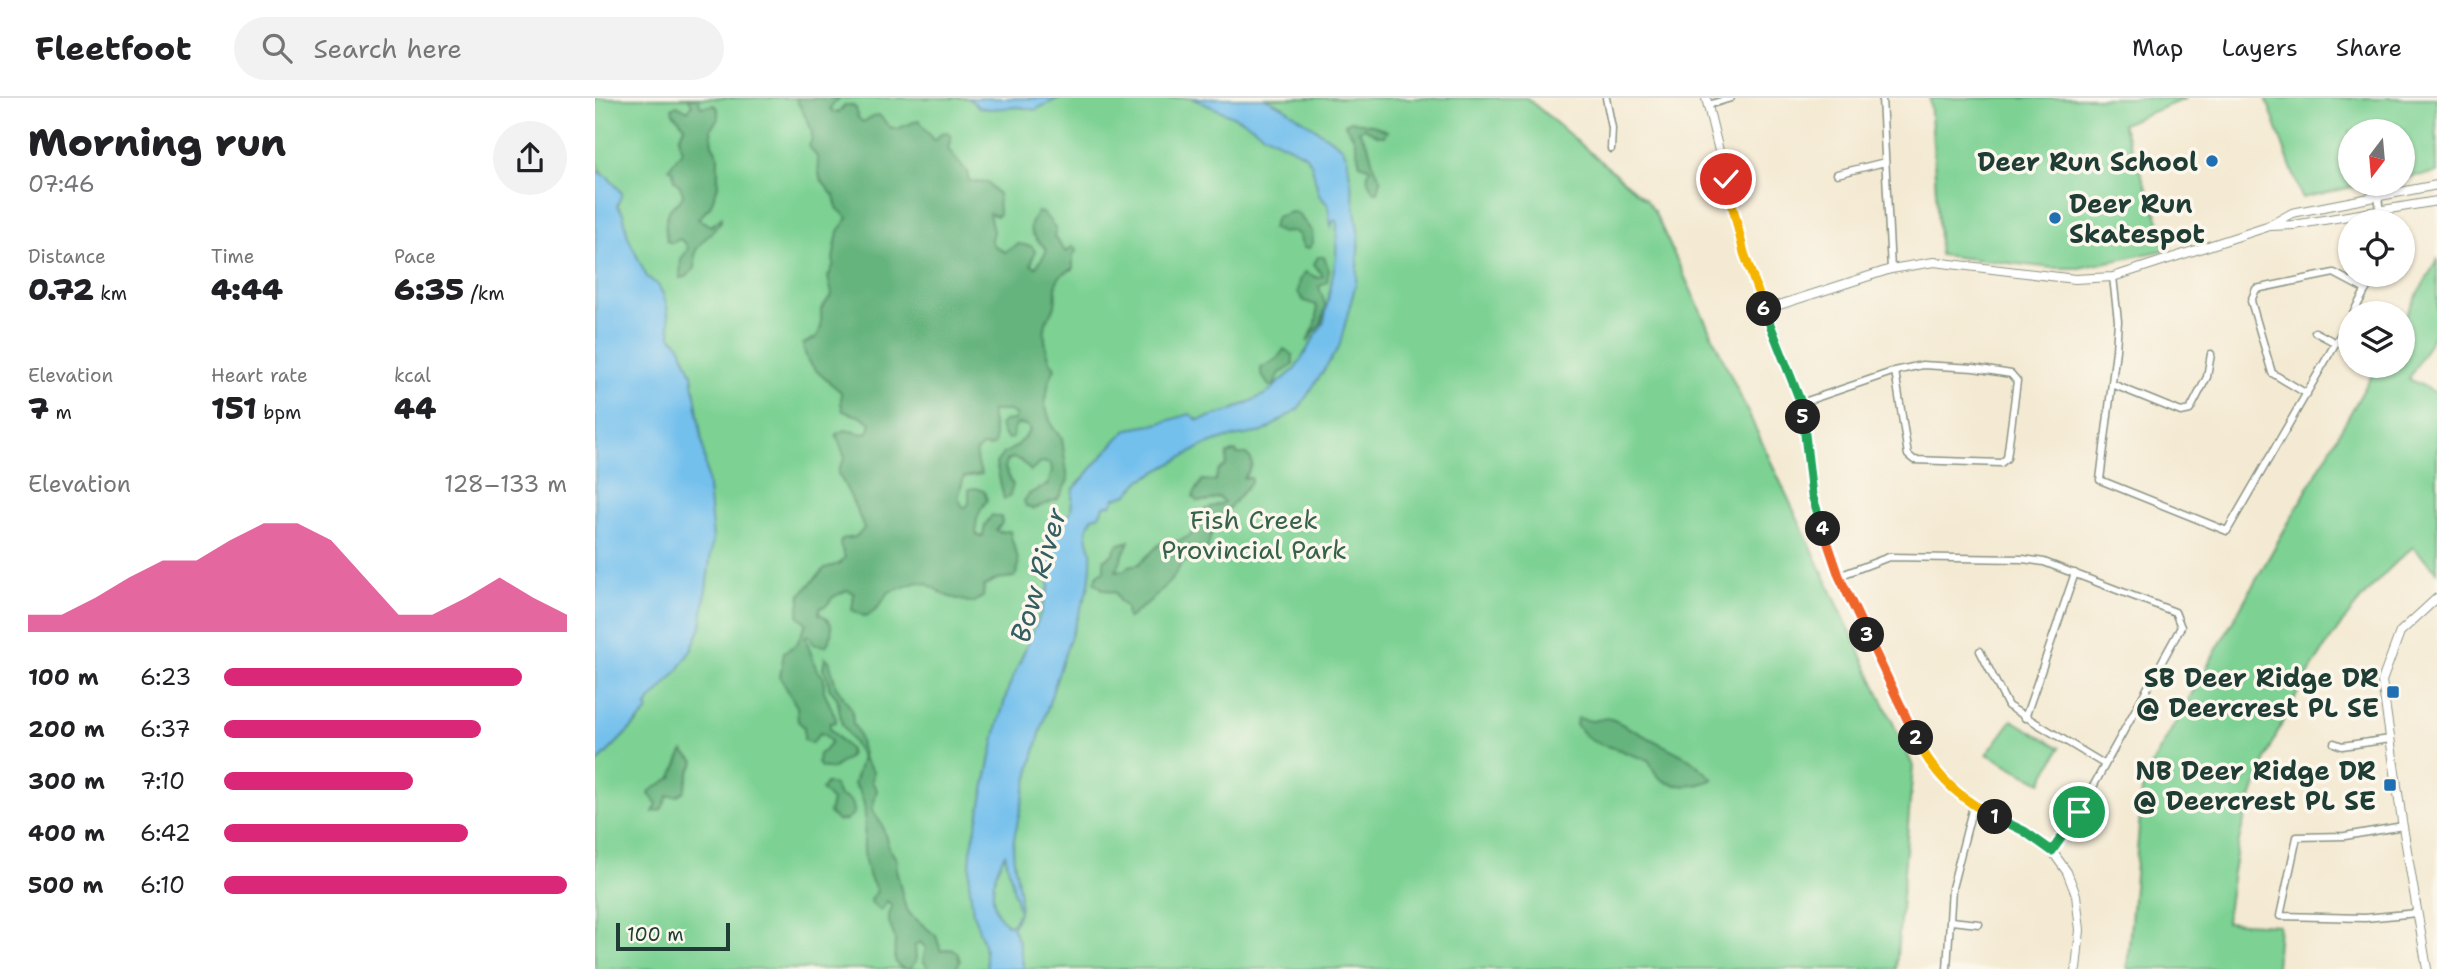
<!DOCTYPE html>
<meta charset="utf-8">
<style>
:root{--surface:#fff;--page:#f2f2f2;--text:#202124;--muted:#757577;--line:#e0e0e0;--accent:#db2777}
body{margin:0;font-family:"Shantell Sans",sans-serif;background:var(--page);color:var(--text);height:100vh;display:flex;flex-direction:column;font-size:26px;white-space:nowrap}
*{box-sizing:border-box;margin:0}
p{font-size:23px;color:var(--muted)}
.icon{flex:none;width:38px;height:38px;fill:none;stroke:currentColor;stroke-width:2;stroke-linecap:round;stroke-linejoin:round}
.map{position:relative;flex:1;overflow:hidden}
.side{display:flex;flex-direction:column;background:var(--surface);width:595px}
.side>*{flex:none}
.needle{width:46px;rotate:196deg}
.fabs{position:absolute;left:1743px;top:21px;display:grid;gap:14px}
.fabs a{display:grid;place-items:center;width:77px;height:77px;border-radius:50%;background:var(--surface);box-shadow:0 2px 5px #0004;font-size:35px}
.scale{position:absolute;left:21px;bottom:18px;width:114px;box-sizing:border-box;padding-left:7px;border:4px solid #1f3d34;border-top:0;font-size:19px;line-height:24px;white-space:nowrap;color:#1f3d34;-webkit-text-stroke:5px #fbf7ec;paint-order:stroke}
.pin{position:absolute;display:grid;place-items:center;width:60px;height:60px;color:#fff;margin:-30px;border:4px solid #fff;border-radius:50%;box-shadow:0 2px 7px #0007}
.km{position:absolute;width:35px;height:35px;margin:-18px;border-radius:50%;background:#222;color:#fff;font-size:19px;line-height:35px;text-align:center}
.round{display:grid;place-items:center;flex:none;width:74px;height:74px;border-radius:37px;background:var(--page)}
.head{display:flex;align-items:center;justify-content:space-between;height:119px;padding:0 28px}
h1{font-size:38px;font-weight:800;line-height:52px}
.metrics{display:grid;grid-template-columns:repeat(3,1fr);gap:10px;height:119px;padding:7px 28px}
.metrics div{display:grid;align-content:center}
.metrics b{font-size:30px;font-weight:800}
.metrics small{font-size:19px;font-weight:400}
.metrics p{font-size:19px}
.chart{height:196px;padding:14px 28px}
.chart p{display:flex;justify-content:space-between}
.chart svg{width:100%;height:126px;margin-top:7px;fill:var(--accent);opacity:.7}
ul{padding:0 28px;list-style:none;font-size:23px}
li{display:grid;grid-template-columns:112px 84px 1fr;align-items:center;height:52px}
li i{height:18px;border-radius:9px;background:var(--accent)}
header{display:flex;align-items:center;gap:42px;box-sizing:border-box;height:98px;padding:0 35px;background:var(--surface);border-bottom:2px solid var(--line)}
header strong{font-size:33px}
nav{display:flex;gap:38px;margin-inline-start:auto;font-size:24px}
.search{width:490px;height:63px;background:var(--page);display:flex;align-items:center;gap:18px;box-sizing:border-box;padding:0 24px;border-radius:38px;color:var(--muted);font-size:26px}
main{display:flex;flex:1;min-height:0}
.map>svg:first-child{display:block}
.green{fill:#7cd193;stroke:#4e8764;stroke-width:2}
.forest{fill:#65b37d;stroke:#427858;stroke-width:2}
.water{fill:#73c0ed;stroke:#497e90;stroke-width:2;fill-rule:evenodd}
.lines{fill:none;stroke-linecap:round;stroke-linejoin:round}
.minor-casing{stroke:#8a9484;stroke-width:9}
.tertiary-casing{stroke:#8a9484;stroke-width:10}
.minor{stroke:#fff;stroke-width:6}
.tertiary{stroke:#fff;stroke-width:8}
.split-1-casing{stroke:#fff;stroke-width:14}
.split-2-casing{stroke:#fff;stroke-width:14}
.split-3-casing{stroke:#fff;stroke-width:14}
.split-4-casing{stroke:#fff;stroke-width:14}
.split-5-casing{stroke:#fff;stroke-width:14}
.split-6-casing{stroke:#fff;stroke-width:14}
.split-7-casing{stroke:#fff;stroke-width:14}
.split-1{stroke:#22a559;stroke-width:9}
.split-2{stroke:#f5b400;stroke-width:9}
.split-3{stroke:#f0652b;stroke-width:9}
.split-4{stroke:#f0652b;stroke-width:9}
.split-5{stroke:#22a559;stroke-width:9}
.split-6{stroke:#22a559;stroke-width:9}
.split-7{stroke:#f5b400;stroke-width:9}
.poi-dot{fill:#1f6fb2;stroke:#fbf7ec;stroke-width:2.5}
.labels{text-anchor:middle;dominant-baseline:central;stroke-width:7;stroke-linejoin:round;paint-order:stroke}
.poi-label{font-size:26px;font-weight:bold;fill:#1f3d34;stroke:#fbf7ec;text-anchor:end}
.park-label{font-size:26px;fill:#36624c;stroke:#fbf7ec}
.water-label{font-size:28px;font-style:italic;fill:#345e62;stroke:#fbf7ec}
</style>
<header>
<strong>Fleetfoot</strong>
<div class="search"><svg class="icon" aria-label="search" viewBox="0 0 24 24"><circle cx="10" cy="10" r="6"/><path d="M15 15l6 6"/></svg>Search here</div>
<nav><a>Map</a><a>Layers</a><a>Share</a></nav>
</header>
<main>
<section class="side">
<div class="head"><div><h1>Morning run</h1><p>07:46</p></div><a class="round"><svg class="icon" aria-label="share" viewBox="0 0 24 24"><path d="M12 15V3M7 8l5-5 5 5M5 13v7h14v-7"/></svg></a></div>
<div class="metrics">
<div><p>Distance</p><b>0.72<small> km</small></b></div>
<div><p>Time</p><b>4:44</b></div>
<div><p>Pace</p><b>6:35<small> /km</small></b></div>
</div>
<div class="metrics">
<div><p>Elevation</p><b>7<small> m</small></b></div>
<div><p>Heart rate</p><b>151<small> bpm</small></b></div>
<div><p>kcal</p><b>44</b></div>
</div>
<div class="chart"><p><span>Elevation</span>128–133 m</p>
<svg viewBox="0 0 160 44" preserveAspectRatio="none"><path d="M0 44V38L10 38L20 32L30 25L40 19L50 19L60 12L70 6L80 6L90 12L100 25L110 38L120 38L130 32L140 25L150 32L160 38V44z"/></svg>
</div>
<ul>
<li><b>100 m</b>6:23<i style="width:87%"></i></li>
<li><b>200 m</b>6:37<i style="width:75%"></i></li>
<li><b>300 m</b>7:10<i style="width:55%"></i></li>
<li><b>400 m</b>6:42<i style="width:71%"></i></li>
<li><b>500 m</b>6:10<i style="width:100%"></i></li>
</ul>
</section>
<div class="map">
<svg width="1842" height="871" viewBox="0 0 1842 871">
<rect width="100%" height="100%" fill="#fbf7ec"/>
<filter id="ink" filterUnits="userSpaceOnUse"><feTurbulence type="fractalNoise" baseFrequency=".0143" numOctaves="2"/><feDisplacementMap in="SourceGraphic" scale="14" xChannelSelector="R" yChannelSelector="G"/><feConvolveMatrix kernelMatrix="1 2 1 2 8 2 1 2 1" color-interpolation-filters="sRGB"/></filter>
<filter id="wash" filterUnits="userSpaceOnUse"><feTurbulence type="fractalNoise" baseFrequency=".00686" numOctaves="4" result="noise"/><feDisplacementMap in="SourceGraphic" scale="28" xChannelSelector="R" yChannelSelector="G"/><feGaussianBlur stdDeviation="1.57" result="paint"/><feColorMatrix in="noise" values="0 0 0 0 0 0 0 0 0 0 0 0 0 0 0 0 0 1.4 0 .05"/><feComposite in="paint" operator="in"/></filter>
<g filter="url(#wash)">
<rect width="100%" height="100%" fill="#f4ead3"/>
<path class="green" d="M0,0H932L1052,103L1059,113L1318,668L1301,871H0V666L44,623L47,609L24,110L0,62Z
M1335,0H1592L1527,26L1575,151L1484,170H1457L1345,157Z
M1671,0H1841L1842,75L1808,80V33H1755V86H1770L1707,100Z
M1842,162V231L1814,281L1842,295V473L1818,449C1741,515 1688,608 1655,703C1642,741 1636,784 1631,824L1684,827L1681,871H1532L1548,682L1782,268H1808V222Z
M1417,622L1465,650L1446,685L1392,656Z"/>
<path class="forest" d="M93,0H105L104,4L106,9L119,7L123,11V21L116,30L117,46L123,57V88L115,109L103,121L116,128L126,120V123C120,133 104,144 101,153C99,159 101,164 100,170L91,179L85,180L86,161L93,151L91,146L85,141L77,145L72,143C70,133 69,117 77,109C83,104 86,104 88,96L85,88L79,82L78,73L74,70L87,53L84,40L90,28L78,15L77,10L82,7L93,13L97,6Z
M201,0H245L238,6L235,11L238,14H244L250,7H256L261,10L263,20L268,24L278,18L284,17L295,29L302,31L324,22L338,42H341L346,35L352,34L356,39L353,51L372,74L374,83L393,85L403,96L404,116L402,118L394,115L398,134L396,142L399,148L410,154L423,146L436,148L440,153L436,167L441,169L451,154V151C438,137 428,133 443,114L449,116L461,131L459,139L471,154L478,148L482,152L478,157V171C455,179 463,189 460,207C459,213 454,217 452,222C447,234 451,260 460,270L454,283L450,307L457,328L467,341L473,382L463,401L438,411L431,408L429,403L434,396L453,386L457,374L456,366L447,364L436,373L425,362L417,360L412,363L410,370L418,387L414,399L409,401L401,365L408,356L422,348L435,332L431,327L422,326L419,330L418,340L413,341L407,335L405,327L409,323L419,322L421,317L414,313H397C395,320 401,334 400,346L395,349L387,348L382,353L381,362L387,376L369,379L363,400L368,409H371L374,405V391L380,390L389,393L392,402C383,415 379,424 382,438H388L390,427L397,417L406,419L407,425L401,432L404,434L415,433C417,450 430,464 419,479L402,481L389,488L388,499L377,505L352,498L332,486L323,484L294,494L283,509L274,517L269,518L257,512L259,495L252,492L238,499L232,507L225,510L224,516C240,522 239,535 231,548L218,546L215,538H210L221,570L229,580V593L241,621V624L235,625V631L255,652L254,659L237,671L226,669L223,665L224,656L229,653L236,644L230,637L225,635L217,645L209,642V629L203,623L202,609L185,579L189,554L202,546L211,525L203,517L206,496L230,470L244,466L250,459L245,446L247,441L260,439L269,431C267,423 248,381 243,376L244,370L250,360L241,336L250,332L269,336L274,333L276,325L269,320L248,313L246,305V294C231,281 209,267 208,246L222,239L226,229V211L237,196L233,179L239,166L238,161L243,133L253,120L242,110L239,98L225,81L222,59L214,48C224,32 206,15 201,0Z
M756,23L781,28L792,33L789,38H784L769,30L764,33L773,47L778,66L786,82L783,94H780C773,85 770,81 775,70L765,66L759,40L750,26Z
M696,114L702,115L717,133L718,145L714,150H709L703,136L698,133L687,135L677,130L681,119Z
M723,159H729L734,172L732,184L724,189L731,209L726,225L712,244C718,232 725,222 721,207L709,203L703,194L705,182L710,174L723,180L728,178L719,166Z
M689,251L698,257V267L684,276L679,288H674L666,276V270L682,261Z
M641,353L642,356H651L656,361L657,367L649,380H656V384L618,429L612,452L600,461L587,465L577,481L562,497L534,520H532L531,509L524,503L521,495L508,491L499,484L503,476L509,473V461L517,457L522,447L534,443L521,473L530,472L534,468L544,466L566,445C578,444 594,443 600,431L598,423C605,410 618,410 629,404L624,399L613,403H602L598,399C599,393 605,389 607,382L620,383L623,373L631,367L632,356Z
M230,559L234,562L241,588L257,612L258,626L263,634L269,662L278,673L277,684L282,692L277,712L287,727L294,750L302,762L301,771L310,808L315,816L341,838L346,853L356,851L362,854L365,863L361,871H334L328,862L331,850L325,844L320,847L321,863L315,871C295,871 300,855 300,841C299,834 293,827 294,819C294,815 296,812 297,808L292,803L286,813L277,806L276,801L282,793C273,779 268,762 269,745C269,723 275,705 259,686L267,659L247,626L242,600L234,590L233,580L228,571Z
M982,620L997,623L1012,620L1019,622L1095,661L1118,681C1103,689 1075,692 1062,677C1058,673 1057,667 1053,662C1043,659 1034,656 1025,652C1005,645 995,648 981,626Z
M88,653L100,664L94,675L89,693L82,698H73L66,712L58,714L62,706L54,696L55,693L77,679Z
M231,685L239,687L244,698C255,701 259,703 259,715L251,722L243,723L234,715L237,703L227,692Z"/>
<path class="water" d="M373,0H464L440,12L425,9L394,11L384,9Z
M596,0H670L687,8L747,49L752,59L764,138L761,185L744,249L704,310L668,334L632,340L608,348L546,382L533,396L520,400L516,407H510L503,418L498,419C488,434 492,438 496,453C497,459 495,485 493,490C463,572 436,655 419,741C414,771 436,803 417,829L424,844L429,871H392L389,847L378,815L374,784L376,753L402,630L413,591L445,517L454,488V468L448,460L455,442L476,413L478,392L523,340L534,331L562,326L595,316L603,322L635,313L671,296L700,271L729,224L741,159L742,124L739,122L736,129L733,107L724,97L716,65L709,56L670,37L649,23ZM410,756L424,814L418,825L413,827C390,810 397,777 410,756Z
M0,72L13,79L27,95L22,108L28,115L33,139L47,169L52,179L63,187L68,196L72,209L76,238L85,247L97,276L111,370L118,440L106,529L97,551L81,575L55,603L51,610L53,613L0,667Z"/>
</g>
<g filter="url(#ink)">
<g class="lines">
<defs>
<path id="minor" d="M1011,0L1017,30L1016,51
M1287,0L1296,171
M1113,7L1136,0
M1242,76L1290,64
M1783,98L1786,124
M1518,179L1523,223L1521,252L1505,382L1632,433L1755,220
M1758,215L1779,177
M1720,234L1741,245
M1517,286L1586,314L1595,312L1612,279L1616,256
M1712,296L1677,275L1656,203L1661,191L1739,175L1771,192
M1206,305L1300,273L1327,267L1379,270L1416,276L1422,283L1412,360L1406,365L1319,362L1313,357L1300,273
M1244,478L1294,459L1428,461L1449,464L1580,514L1586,529L1484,714L1457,753
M1385,553L1413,608L1509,666
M1430,620L1480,475
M1739,645L1747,648L1795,641
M1808,728L1750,738L1702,739L1685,818L1770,820L1822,815
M1356,823L1384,826
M1352,871L1357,790L1378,708"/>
<path id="tertiary" d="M1111,0L1149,155L1206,305L1217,397L1244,478L1323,645L1339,672L1378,708L1429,733L1457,753L1472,774L1481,797L1485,832L1481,871
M1675,128L1699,127L1842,103
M1169,212L1296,171L1339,164L1480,181L1518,179L1672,129L1697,115L1842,87
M1832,871L1807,723L1787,583L1805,534L1842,500"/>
</defs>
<use href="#minor" class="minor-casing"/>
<use href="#tertiary" class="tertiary-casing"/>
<use href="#minor" class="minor"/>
<use href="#tertiary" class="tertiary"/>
</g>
</g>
<g class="lines" filter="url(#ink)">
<defs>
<path id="split-1" d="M1400,719L1429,733L1457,753L1484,714"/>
<path id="split-2" d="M1321,640C1338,676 1364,701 1400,719"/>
<path id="split-3" d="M1272,537L1321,640"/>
<path id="split-4" d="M1228,431L1244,478L1272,537"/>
<path id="split-5" d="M1208,319L1217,397L1228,431"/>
<path id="split-6" d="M1169,211L1206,305L1208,319"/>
<path id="split-7" d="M1131,81L1149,155L1169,211"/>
</defs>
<use href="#split-1" class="split-1-casing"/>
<use href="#split-2" class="split-2-casing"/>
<use href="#split-3" class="split-3-casing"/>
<use href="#split-4" class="split-4-casing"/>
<use href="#split-5" class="split-5-casing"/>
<use href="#split-6" class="split-6-casing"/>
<use href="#split-7" class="split-7-casing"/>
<use href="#split-1" class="split-1"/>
<use href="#split-2" class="split-2"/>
<use href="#split-3" class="split-3"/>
<use href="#split-4" class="split-4"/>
<use href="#split-5" class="split-5"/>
<use href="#split-6" class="split-6"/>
<use href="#split-7" class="split-7"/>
</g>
<g class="poi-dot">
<circle cx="1617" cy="63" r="7"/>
<circle cx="1460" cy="120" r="7"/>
<rect x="1791" y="587" width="14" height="14" rx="3.5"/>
<rect x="1788" y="680" width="14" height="14" rx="3.5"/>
</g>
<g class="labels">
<g class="poi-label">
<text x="1603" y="63">Deer Run School</text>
<text x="1474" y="105" text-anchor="start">Deer Run<tspan x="1474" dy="30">Skatespot</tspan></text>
<text x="1784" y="579">SB Deer Ridge DR<tspan x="1784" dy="30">@ Deercrest PL SE</tspan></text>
<text x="1781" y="672">NB Deer Ridge DR<tspan x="1781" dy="30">@ Deercrest PL SE</tspan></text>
</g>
<g class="park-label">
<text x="659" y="421">Fish Creek<tspan x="659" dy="30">Provincial Park</tspan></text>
</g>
<g class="water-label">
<text transform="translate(443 477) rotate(-74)">Bow River</text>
</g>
</g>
</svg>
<div class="fabs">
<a><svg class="needle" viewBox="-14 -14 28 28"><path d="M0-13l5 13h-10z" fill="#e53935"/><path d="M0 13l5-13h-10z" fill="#757577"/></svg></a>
<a><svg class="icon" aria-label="locate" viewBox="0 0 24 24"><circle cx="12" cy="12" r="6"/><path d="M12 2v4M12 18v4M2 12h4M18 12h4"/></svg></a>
<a><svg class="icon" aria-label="layers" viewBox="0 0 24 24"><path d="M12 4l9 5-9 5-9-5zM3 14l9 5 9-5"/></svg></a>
</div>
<div class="scale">100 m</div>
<div class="pin" style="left:1484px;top:714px;background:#1e9e55"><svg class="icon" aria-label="arrive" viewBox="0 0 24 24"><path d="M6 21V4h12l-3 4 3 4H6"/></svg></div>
<div class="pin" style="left:1131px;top:81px;background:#d93025"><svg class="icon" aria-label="check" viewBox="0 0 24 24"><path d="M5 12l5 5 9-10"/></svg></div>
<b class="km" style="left:1400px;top:719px">1</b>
<b class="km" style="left:1321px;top:640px">2</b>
<b class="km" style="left:1272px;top:537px">3</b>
<b class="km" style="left:1228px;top:431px">4</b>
<b class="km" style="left:1208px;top:319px">5</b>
<b class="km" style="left:1169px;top:211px">6</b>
</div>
</main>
